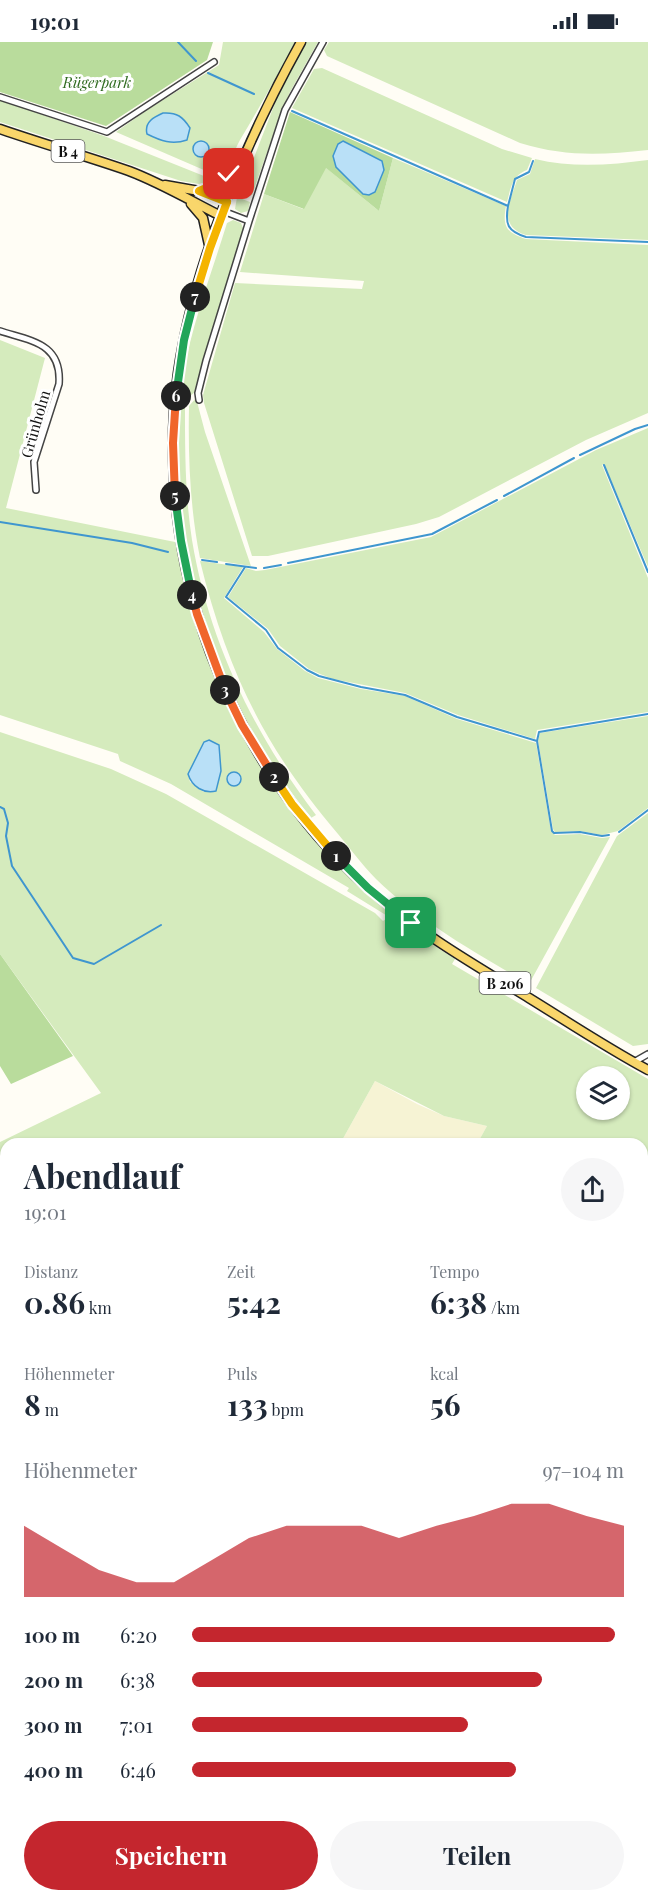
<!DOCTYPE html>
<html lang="de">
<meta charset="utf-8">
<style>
:root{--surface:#fff;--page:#f6f6f7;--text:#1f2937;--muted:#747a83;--accent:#c4262e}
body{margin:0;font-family:"Playfair Display",serif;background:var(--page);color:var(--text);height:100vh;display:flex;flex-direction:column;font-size:22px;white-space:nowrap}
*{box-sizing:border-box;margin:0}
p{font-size:20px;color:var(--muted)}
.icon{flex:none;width:33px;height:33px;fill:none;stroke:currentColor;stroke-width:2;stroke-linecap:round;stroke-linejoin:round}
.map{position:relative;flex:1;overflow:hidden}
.sheet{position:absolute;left:0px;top:1096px;width:648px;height:764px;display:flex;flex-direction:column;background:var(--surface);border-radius:18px 18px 0 0;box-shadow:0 2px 4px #0004}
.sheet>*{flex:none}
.fabs{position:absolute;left:576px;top:1024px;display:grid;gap:12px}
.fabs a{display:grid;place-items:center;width:54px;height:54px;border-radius:50%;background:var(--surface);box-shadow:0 2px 4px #0004;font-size:30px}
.pin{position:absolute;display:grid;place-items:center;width:51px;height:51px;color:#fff;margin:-26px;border-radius:12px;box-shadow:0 3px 9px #0006}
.km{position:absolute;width:30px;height:30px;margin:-15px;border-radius:50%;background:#222;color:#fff;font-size:16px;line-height:30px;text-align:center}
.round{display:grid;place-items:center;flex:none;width:63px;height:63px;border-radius:32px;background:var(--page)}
.head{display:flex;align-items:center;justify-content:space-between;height:102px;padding:0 24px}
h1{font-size:33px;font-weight:700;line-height:45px}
.stats{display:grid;grid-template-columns:repeat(3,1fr);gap:9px;height:102px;padding:6px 24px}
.stats div{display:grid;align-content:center}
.stats b{font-size:30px;font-weight:700}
.stats small{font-size:16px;font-weight:400}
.stats p{font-size:16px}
.chart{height:168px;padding:12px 24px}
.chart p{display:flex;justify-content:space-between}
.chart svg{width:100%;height:108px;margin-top:6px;fill:var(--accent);opacity:.7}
.primary-button{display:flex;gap:12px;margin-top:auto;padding:12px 24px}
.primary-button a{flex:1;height:69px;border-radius:36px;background:var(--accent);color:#fff;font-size:24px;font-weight:700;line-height:69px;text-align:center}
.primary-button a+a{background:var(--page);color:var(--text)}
ul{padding:0 24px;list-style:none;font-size:20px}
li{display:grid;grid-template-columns:96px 72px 1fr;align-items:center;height:45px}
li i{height:15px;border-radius:8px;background:var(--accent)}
.status{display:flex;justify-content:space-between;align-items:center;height:42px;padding:0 30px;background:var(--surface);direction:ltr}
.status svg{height:16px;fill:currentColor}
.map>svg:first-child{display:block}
.farmland{fill:#f6f3d4}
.green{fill:#d5ebbd;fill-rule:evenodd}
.forest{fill:#b9dc9c}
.water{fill:#b9e0f7;stroke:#3f96cf;stroke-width:1.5}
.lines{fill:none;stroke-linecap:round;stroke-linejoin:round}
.stream{stroke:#3f96cf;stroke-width:2}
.river{stroke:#b9e0f7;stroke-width:12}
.street-casing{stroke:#444;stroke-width:8}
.primary-casing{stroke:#222;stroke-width:11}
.street{stroke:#fff;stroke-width:5}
.primary{stroke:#f9d66b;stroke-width:8}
.split-1-casing{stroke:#fff;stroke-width:12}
.split-2-casing{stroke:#fff;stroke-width:12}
.split-3-casing{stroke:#fff;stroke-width:12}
.split-4-casing{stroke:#fff;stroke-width:12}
.split-5-casing{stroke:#fff;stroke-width:12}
.split-6-casing{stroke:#fff;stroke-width:12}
.split-7-casing{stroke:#fff;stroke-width:12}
.split-8-casing{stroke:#fff;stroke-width:12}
.split-9-casing{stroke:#fff;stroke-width:12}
.split-1{stroke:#22a559;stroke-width:8}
.split-2{stroke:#f5b400;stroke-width:8}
.split-3{stroke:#f0652b;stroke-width:8}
.split-4{stroke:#f0652b;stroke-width:8}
.split-5{stroke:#22a559;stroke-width:8}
.split-6{stroke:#f0652b;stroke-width:8}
.split-7{stroke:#22a559;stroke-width:8}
.split-8{stroke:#f5b400;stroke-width:8}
.split-9{stroke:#f5b400;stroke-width:8}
.labels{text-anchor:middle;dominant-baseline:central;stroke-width:6;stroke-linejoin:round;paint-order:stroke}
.shield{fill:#fff;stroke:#585858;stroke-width:1.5}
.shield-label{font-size:14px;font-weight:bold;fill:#111}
.park-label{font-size:15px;font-style:italic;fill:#2f6b1f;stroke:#fff}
.street-label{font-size:15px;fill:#111;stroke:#fff}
</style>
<div class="status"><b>19:01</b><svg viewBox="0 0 49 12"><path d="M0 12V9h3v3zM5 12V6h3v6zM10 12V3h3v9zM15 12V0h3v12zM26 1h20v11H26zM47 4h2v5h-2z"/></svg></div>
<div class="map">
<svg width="648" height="1859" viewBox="0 0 648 1859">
<rect width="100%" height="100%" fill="#fffdf5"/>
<path class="farmland" d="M375,1039L417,1062L444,1074L487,1084L477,1102H340Z"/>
<path class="green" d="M223,0H295C278,33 259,66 240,98C233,111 230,124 220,135L116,90L147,68L219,23Z
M306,0H318L290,50L282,68L252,153L241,149L277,56Z
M329,0H648V108C601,113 566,115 520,101L327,14L324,8Z
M322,26L502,107L532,116L527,128C512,134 511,145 507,160L292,66L314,27Z
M0,58L104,94L214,138L199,142L181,139L0,80Z
M393,116L506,164C502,185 507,191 526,197L648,203V371L586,398L439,475L416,482L268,514H252L204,361L203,353L235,241L362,247L364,239L240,230L264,152L303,167L325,125L379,169Z
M535,117C572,126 611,123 648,118V198L526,193C497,184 510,160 517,138L530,132Z
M237,155L250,160L248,169L241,171L235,167Z
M233,178L241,181L243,186L242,193L196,349L189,355L185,362C185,407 185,454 192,498C209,600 254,692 316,773L311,776C293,753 276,730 261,705C210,622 183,521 179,424C178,392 177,361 184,329C193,279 212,230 227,181Z
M0,298L45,316L6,466L175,500C186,552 200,604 222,653C271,761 354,854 455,917L452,922L648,1037V1730L642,1734V1102H477L487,1084L444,1074L375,1039L340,1102H6V1129L0,1120V1100L101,1051L0,912V690L111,727L166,752L375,871L383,879L389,875L347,849L349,846L171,742L120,719L118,712L0,673ZM209,699L219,703L221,729L204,750L190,740L188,732L204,700ZM586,1035H620V1068H586Z
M196,356L205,390L251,524L200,516C190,466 188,415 189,364Z
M648,386V525L604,422L602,423L648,536V670L537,688L535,697L458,673L405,651L333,637L320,632L309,627L280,604L268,587L228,555L246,526L256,529L265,528L431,495L596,408Z
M200,519L243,525L224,556L264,590L277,607L305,629L318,636L361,647L405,654L457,677L536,701L551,789L555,793L580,792L602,796L610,795L529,942C476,911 420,880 376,837C362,823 350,806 338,792C264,705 227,628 200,519Z
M648,674V766L618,789L602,793L580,789L555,790L553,787L538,699L540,691Z
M648,771V1002L633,1004L536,946L617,794Z
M0,1290L6,1294V1427L0,1422Z
M338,1854H508L510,1859H356Z"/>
<path class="forest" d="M0,0H213L207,18L106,84L0,50Z
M290,70L393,116L379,169L326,126L304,167L264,152Z
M0,912L73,1014L11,1042L0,1024Z
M0,1171L6,1179V1294L0,1290Z
M0,1422L6,1427V1525L0,1517Z
M6,1666V1854H338L356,1859H11L0,1855V1670Z
M648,1730V1809L642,1805V1734Z"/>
<path class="water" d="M163,71C177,70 183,75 190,86L187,98C172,103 161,99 147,92C144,80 154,75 163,71Z
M343,99L382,119L384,128L375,150L369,153L363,152L336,125L333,114L338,102Z
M193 107a8 8 0 1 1 16 0a8 8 0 1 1-16 0Z
M209,698L219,703L221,729L216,749C204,752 192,745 188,732L204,700Z
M227 737a7 7 0 1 1 14 0a7 7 0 1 1-14 0Z
M0,1322L6,1324V1360L0,1365Z"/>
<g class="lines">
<path class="stream" d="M178,0L196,19
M208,31L254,52
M292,69L508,164L515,137L529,130L533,119
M508,164C505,182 507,189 526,195L648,200
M580,413L635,387L648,383
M604,423L648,530
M504,454L574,416
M0,480L132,501L168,510
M202,518L217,520
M288,521L432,492L497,458
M226,522L256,526
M245,525L226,555L266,588L278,606L307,628L319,634L361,645L405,653L457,675L537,699L552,789L554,791L580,790L602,794L609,793
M264,526L281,523
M537,699L539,690L648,672
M0,765L4,767L8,781L6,794L12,824L73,916L94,922L161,883
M619,790L648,768
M642,1292L648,1286"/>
<path class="river" d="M0,1322L6,1324
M0,1365L6,1360
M0,1389L6,1394
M480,1854L484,1859"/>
<defs>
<path id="street" d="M0,55L107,90L214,20
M223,169L249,179
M0,289C31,299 62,301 59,342L34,420L36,448
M199,358L198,351L206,319L249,179L285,68L323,0
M634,1020L648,1012
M0,1132L6,1141
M0,1517L6,1525
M199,1854L201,1859"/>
<path id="primary" d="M301,0C247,97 194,220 178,331C152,518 227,718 367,845C416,889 473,922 529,956C568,980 607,1006 648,1028
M0,87C43,102 86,114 129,129C161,141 191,159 221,174
M165,143L199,149L227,160
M199,149L221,140L240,120
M191,162L203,176L209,203"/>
</defs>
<use href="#street" class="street-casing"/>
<use href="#primary" class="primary-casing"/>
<use href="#street" class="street"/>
<use href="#primary" class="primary"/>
</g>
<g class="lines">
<defs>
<path id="split-1" d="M336,814L368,846L411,881"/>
<path id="split-2" d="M274,735L292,762L336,814"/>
<path id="split-3" d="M225,648L242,683L274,735"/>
<path id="split-4" d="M192,553L197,572L225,648"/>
<path id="split-5" d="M175,454L181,499L192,553"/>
<path id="split-6" d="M175,454L173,401L176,354"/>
<path id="split-7" d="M176,354L184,298L195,255"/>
<path id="split-8" d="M195,255L210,206L227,160"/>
<path id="split-9" d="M227,160L199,149L221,140L229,132"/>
</defs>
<use href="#split-1" class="split-1-casing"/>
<use href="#split-2" class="split-2-casing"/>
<use href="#split-3" class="split-3-casing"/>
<use href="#split-4" class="split-4-casing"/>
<use href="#split-5" class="split-5-casing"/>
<use href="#split-6" class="split-6-casing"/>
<use href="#split-7" class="split-7-casing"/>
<use href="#split-8" class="split-8-casing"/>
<use href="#split-9" class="split-9-casing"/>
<use href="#split-1" class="split-1"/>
<use href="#split-2" class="split-2"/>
<use href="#split-3" class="split-3"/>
<use href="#split-4" class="split-4"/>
<use href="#split-5" class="split-5"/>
<use href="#split-6" class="split-6"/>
<use href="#split-7" class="split-7"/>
<use href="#split-8" class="split-8"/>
<use href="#split-9" class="split-9"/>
</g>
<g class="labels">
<g class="shield">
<rect x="51.5" y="98" width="33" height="22" rx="4.5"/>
<rect x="479.5" y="930" width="51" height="22" rx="4.5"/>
</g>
<g class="shield-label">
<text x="68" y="109">B 4</text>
<text x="505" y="941">B 206</text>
</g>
<g class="park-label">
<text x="97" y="40">Rügerpark</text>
</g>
<g class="street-label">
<text transform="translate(35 382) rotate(-74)">Grünholm</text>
</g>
</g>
</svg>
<div class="fabs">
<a><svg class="icon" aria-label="layers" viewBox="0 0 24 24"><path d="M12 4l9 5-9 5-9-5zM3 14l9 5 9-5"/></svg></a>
</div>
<div class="pin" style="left:411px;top:881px;background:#1e9e55"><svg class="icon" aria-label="arrive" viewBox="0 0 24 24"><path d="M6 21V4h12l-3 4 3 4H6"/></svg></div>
<div class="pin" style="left:229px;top:132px;background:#d93025"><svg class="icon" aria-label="check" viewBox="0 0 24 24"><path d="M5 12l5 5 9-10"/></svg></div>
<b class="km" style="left:336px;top:814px">1</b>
<b class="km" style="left:274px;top:735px">2</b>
<b class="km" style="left:225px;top:648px">3</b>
<b class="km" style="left:192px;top:553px">4</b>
<b class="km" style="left:175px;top:454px">5</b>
<b class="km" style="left:176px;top:354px">6</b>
<b class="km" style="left:195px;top:255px">7</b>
<section class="sheet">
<div class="head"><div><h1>Abendlauf</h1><p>19:01</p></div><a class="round"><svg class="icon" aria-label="share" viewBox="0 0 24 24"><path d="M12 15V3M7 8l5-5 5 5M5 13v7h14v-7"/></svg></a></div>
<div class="stats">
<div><p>Distanz</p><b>0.86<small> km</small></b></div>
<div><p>Zeit</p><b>5:42</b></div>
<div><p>Tempo</p><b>6:38<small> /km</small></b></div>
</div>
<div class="stats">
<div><p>Höhenmeter</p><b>8<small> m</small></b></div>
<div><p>Puls</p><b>133<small> bpm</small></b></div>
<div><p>kcal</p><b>56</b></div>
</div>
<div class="chart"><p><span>Höhenmeter</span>97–104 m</p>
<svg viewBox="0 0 160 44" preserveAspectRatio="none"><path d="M0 44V15L10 24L20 33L30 38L40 38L50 29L60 20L70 15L80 15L90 15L100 20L110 15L120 11L130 6L140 6L150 11L160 15V44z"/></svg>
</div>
<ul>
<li><b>100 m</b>6:20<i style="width:98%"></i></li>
<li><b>200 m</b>6:38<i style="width:81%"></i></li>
<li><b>300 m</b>7:01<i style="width:64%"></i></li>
<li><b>400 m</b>6:46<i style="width:75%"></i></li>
</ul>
<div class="primary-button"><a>Speichern</a><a>Teilen</a></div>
</section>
</div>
